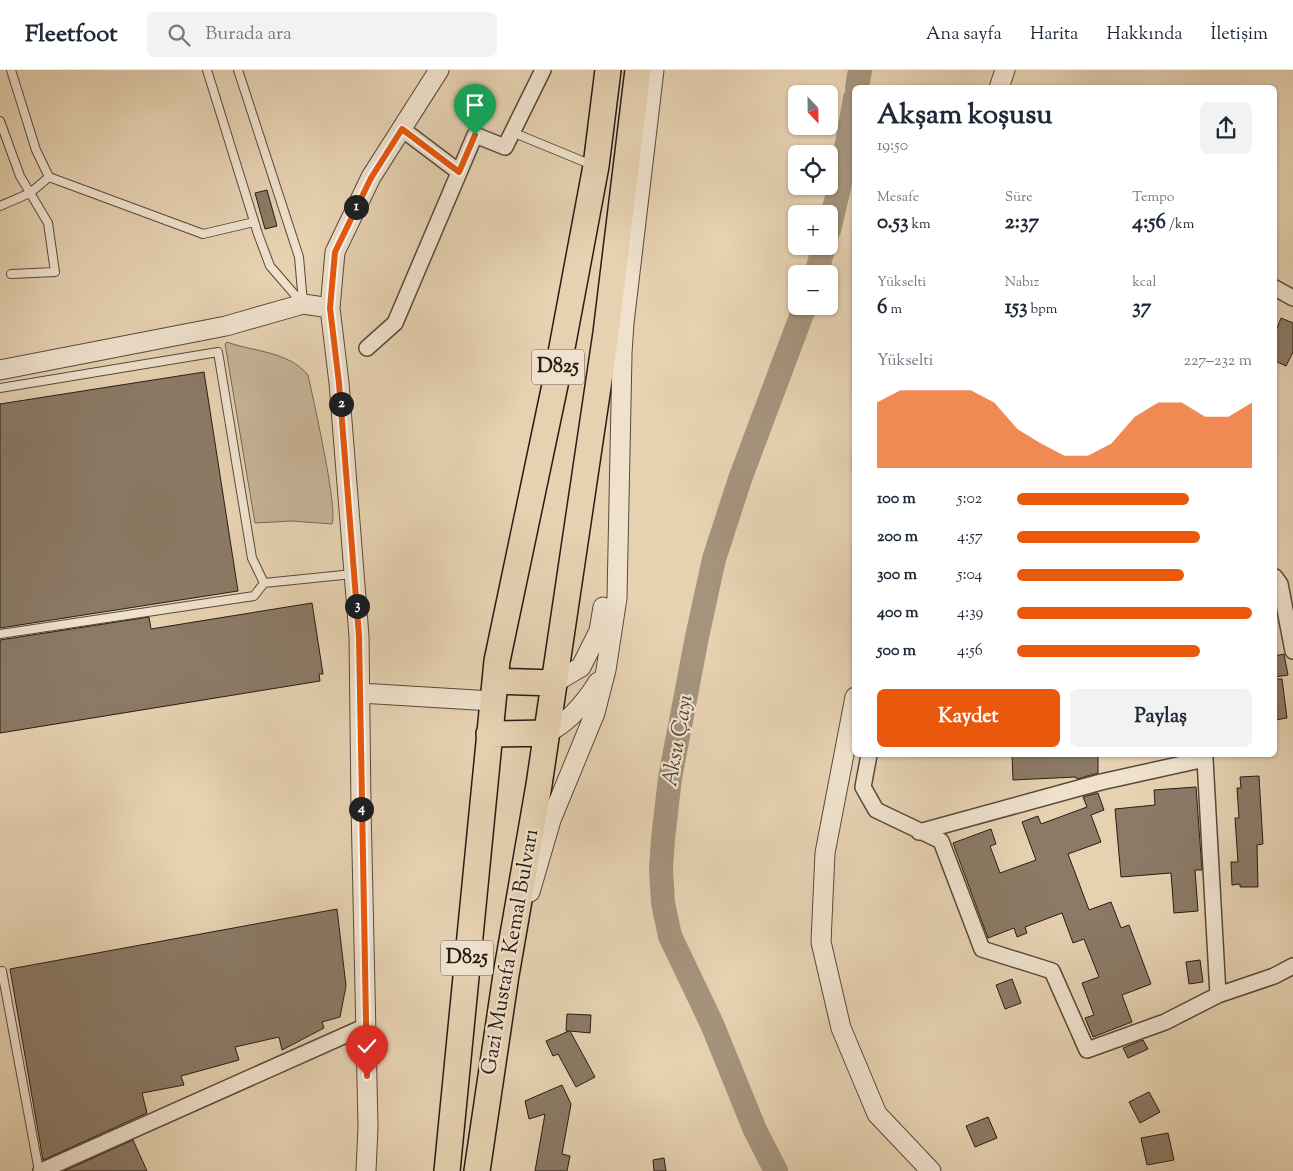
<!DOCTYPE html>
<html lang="tr">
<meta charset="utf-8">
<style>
:root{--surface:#fff;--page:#f2f2f3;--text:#1f2937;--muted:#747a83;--line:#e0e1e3;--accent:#ea580c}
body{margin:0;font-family:"Sorts Mill Goudy",serif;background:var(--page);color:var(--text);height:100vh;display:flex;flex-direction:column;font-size:19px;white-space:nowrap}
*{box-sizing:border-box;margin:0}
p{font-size:16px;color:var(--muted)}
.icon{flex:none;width:28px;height:28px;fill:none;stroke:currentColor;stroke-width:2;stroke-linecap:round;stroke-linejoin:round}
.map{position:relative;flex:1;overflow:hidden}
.details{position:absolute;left:852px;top:15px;width:425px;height:672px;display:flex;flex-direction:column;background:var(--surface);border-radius:8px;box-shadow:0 1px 4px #0004}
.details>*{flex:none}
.needle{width:32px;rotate:158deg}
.buttons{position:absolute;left:788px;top:15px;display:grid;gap:10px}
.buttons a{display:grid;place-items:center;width:50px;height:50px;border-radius:8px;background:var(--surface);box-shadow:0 1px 4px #0004;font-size:25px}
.pin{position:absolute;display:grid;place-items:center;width:42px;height:42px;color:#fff;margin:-51px -21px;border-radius:50% 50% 50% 0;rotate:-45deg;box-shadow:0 0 5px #0007}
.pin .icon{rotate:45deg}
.km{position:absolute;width:25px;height:25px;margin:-12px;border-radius:50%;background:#222;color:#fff;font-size:14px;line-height:25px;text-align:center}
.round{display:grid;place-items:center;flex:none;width:52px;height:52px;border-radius:8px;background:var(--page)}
.head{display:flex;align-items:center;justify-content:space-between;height:85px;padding:0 25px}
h1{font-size:28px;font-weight:700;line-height:38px}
.stats{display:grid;grid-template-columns:repeat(3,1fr);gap:8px;height:85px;padding:5px 25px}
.stats div{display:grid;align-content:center}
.stats b{font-size:21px;font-weight:700}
.stats small{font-size:14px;font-weight:400}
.stats p{font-size:14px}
.chart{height:140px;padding:10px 25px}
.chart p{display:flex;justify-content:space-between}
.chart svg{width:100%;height:90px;margin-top:5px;fill:var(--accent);opacity:.7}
.cta{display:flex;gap:10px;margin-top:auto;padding:10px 25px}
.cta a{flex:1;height:58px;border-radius:8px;background:var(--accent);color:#fff;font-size:20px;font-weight:700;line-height:58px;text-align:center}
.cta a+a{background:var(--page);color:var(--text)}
ul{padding:0 25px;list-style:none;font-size:16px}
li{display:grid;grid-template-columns:80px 60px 1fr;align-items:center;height:38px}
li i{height:12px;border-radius:6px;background:var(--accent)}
header{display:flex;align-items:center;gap:30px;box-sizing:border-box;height:70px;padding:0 25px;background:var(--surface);border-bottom:1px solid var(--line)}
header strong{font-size:24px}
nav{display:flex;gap:28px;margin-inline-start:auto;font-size:18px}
.search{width:350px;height:45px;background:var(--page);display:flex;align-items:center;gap:12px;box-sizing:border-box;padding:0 18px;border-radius:8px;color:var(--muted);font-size:19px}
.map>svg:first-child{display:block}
.green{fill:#c6b296;stroke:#776756}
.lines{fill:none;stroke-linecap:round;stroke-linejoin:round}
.river{stroke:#a5937c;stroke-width:24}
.building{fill:#8b7a66;stroke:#281c15}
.service-casing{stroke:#58493c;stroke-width:10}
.minor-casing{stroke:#58493c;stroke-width:18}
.tertiary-casing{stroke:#58493c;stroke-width:21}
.trunk-casing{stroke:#281c15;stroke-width:28}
.service{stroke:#efe1cc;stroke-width:8}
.minor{stroke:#efe1cc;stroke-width:15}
.tertiary{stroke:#efe1cc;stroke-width:19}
.trunk{stroke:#e6d1b1;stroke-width:25}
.route-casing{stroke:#fff;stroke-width:10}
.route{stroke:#ea580c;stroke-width:6}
.labels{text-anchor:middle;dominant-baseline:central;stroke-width:4.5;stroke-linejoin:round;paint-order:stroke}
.shield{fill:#efe1cc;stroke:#64574c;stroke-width:1}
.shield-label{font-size:20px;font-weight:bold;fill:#281c15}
.street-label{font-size:21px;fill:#281c15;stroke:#efe1cc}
.water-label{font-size:22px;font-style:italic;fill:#544639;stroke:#efe1cc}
</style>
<header>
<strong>Fleetfoot</strong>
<div class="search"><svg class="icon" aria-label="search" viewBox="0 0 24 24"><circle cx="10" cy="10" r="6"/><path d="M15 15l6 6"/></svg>Burada ara</div>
<nav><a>Ana sayfa</a><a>Harita</a><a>Hakkında</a><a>İletişim</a></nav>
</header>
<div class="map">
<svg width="1293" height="1101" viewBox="0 0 1293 1101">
<rect width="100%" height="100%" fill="#e6d1b1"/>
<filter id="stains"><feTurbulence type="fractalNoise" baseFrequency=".004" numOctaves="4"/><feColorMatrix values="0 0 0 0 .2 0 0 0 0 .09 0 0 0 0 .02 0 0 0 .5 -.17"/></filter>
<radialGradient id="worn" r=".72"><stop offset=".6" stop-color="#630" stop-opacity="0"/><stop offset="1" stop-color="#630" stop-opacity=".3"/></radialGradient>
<path class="green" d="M227,272C254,282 288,281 308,305C313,328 338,438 332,454L292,451L255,453L225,274Z"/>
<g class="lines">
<path class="river" d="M857,18L860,0
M829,160L839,118L855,28
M816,204L824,176
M776,1101L755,1060L712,954L670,866L663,833L661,799L663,769L670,708L697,567L714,489L740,409L805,236"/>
</g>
<path class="building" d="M267,120L277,156L265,159L255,123Z
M1281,248L1293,253V282L1286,296L1275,291V263Z
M204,302L238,521L0,558V334Z
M312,533L323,604H319L320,611L0,663V570L149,547L151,559Z
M1284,584L1288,605L1275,607V586Z
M1275,609H1282L1287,648L1275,650Z
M1012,685H1098V703L1077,709L1076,707L1013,710Z
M1259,706L1263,774L1257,775L1258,817H1240V814L1232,815L1231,792H1238L1235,748H1239L1237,718H1241L1240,707Z
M1196,717L1202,800H1195L1198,841L1174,843L1171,803L1121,807L1115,739L1155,735L1154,720Z
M1098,723L1104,740L1091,745L1101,772L1068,784L1089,840L1111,832L1121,858L1129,855L1151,914L1122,925L1132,952L1093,967L1085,948L1094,945L1082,913L1099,907L1084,869L1073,873L1062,843L1025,857L1027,863L1017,867L1014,858L988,868L953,773L991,759L996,774L990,776L1000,803L1036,790L1022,752L1038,746L1041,754L1087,737L1083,727Z
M337,839L346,916L340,947L322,952L324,958L282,980L279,967L235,977L239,990L181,1006L184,1015L142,1023L147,1043L43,1090L10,899Z
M1200,890L1203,912L1189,914L1186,892Z
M1012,909L1021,933L1005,939L996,915Z
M567,944L591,945L590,963L570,961L595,1007L576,1017L558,984L553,986L546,971L569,961H566Z
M1143,970L1148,979L1128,988L1123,978Z
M562,1015L571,1034L562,1084L570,1086L567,1101H535L545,1044L529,1049L525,1031Z
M1149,1022L1160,1042L1140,1053L1129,1032Z
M988,1047L997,1068L975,1077L966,1056Z
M1168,1063L1174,1090L1147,1095L1141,1068Z
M133,1070L147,1101H64Z
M664,1088L666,1101H654L653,1090Z"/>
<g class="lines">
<defs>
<path id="service" d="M11,0L36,80L49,107L203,164L254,152
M207,0L258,164L270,196L302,233
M238,0L299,187L303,233
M0,51L20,106L48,153L55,202L11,204
M512,62L592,95
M0,136L30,123L49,107
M0,318L218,282L252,488L264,513
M0,564L254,526L264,513L353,504
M2,901L39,1101"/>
<path id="minor" d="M402,59L459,102
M1275,218L1293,228
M367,278L395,253L475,65L505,77L543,0
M1275,507L1280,514L1293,581
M869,685L863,717L876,740L941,771L982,879L1052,901L1087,980L1165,952L1218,925L1274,906L1293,896
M919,762L1101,712L1205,689L1218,925
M41,1101L366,956"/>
<path id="tertiary" d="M999,18L1005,0
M621,298L624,253L654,0
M0,300L226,256L303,234L330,238
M554,613L581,597L599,561L603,537
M360,623L492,631
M855,627L825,783L821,872L841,958L877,1044L931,1101
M547,663C569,652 585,633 598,612
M530,822L551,750L595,643L606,600L617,528L622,285
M366,1101L368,1057L361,736L359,566L339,313L330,238L335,182L371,107L439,0"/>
<path id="trunk" d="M495,611L554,613
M489,664L547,663
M447,1101L497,591L555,315L596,96L608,0
M477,1101L506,905L539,715L606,263L638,0"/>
</defs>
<use href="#service" class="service-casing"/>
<use href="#minor" class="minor-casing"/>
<use href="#tertiary" class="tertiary-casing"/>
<use href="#trunk" class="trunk-casing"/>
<use href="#service" class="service"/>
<use href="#minor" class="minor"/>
<use href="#tertiary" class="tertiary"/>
<use href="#trunk" class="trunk"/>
</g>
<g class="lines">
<defs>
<path id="route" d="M367,1006L359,566L339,313L330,238L335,182L371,108L402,59L459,102L475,65"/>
</defs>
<use href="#route" class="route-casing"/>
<use href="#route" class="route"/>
</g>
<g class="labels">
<g class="shield">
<rect x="532" y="279.5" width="52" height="35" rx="4"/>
<rect x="441" y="870.5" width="52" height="35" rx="4"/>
</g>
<g class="shield-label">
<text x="558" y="297">D825</text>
<text x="467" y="888">D825</text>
</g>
<g class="street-label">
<text transform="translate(511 882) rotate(-80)">Gazi Mustafa Kemal Bulvarı</text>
</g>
<g class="water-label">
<text transform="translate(679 671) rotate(-80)">Aksu Çayı</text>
</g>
</g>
<rect width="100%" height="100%" filter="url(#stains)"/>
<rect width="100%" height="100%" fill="url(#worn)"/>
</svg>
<div class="buttons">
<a><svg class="needle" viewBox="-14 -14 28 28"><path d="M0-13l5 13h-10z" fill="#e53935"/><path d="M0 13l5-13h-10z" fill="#747a83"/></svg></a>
<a><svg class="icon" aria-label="locate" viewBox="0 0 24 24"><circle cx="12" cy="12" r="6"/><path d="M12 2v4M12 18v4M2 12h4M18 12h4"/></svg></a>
<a>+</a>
<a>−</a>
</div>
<div class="pin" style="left:475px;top:65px;background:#1e9e55"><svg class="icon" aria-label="arrive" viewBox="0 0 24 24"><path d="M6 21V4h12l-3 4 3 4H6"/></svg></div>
<div class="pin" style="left:367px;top:1006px;background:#d93025"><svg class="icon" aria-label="check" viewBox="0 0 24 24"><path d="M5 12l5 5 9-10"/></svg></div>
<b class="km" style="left:356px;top:137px">1</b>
<b class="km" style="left:341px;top:334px">2</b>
<b class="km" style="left:357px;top:536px">3</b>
<b class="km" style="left:361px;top:739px">4</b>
<section class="details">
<div class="head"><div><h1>Akşam koşusu</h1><p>19:50</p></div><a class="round"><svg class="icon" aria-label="share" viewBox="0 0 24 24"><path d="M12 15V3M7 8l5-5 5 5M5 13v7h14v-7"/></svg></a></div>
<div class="stats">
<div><p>Mesafe</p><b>0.53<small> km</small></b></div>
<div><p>Süre</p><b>2:37</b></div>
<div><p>Tempo</p><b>4:56<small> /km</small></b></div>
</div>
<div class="stats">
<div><p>Yükselti</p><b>6<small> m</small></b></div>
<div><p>Nabız</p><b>153<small> bpm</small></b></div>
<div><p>kcal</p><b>37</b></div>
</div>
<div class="chart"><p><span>Yükselti</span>227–232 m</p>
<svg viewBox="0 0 160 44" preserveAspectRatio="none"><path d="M0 44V12L10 6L20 6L30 6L40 6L50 12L60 25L70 32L80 38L90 38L100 32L110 19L120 12L130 12L140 19L150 19L160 12V44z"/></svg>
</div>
<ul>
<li><b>100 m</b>5:02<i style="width:73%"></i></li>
<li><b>200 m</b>4:57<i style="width:78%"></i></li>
<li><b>300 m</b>5:04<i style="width:71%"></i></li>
<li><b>400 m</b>4:39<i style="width:100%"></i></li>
<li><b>500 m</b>4:56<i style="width:78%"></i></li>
</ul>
<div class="cta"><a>Kaydet</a><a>Paylaş</a></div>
</section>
</div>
